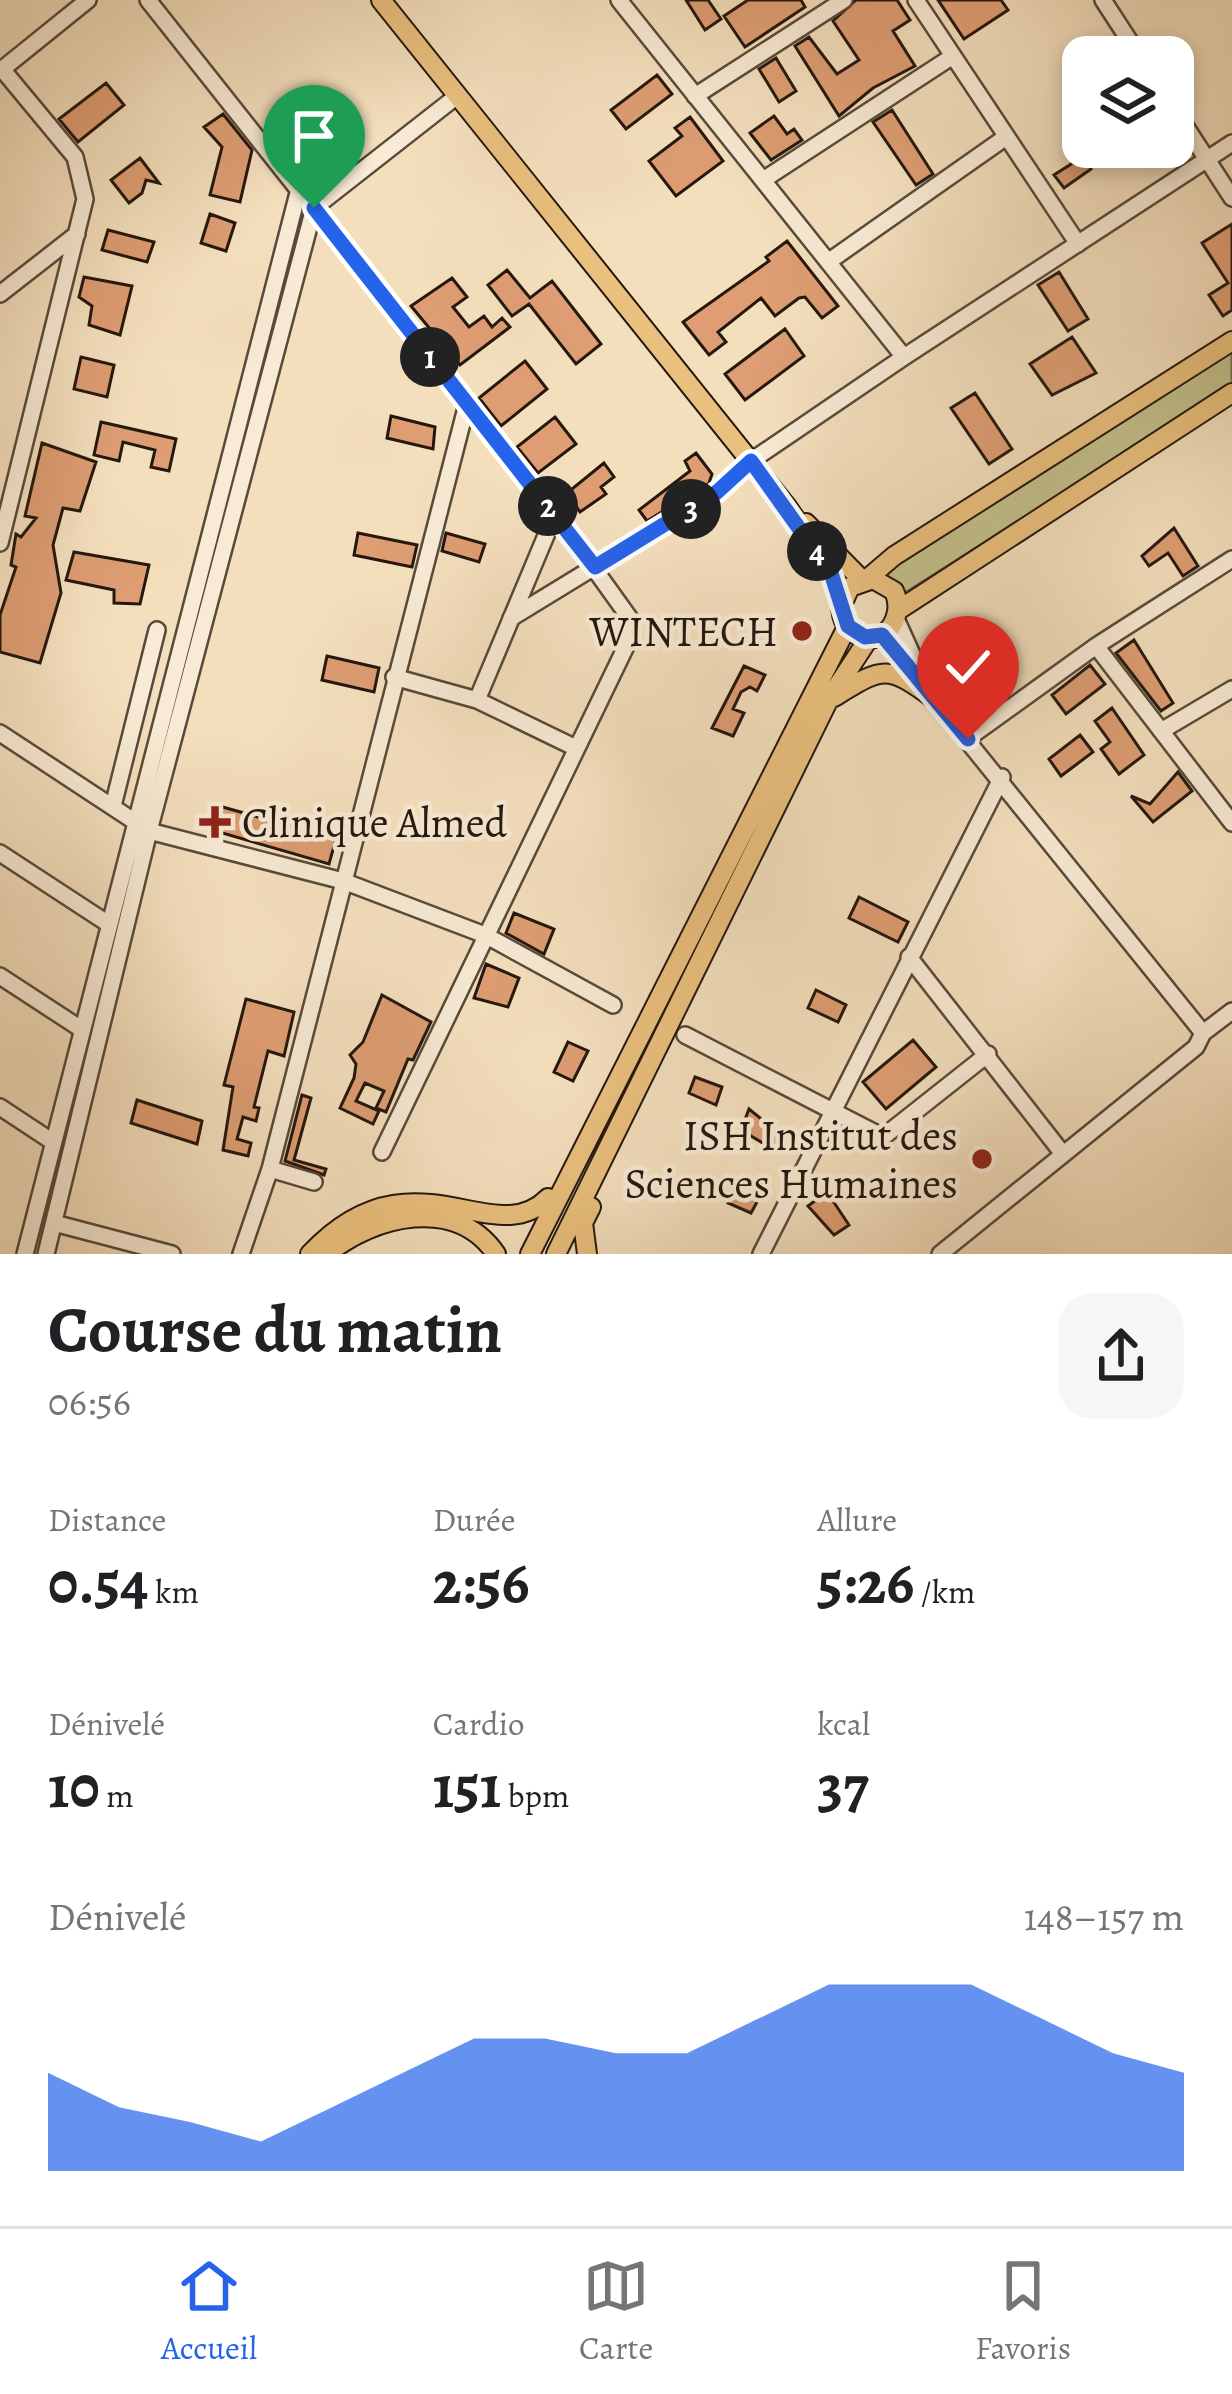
<!DOCTYPE html>
<html lang="fr">
<meta charset="utf-8">
<style>
:root{--surface:#fff;--page:#f6f6f6;--text:#202124;--muted:#757577;--line:#e0e0e0;--accent:#2563eb}
body{margin:0;font-family:Alegreya,serif;background:var(--page);color:var(--text);height:100vh;display:flex;flex-direction:column;font-size:45px;white-space:nowrap}
*{box-sizing:border-box;margin:0}
p{font-size:39px;color:var(--muted)}
.icon{flex:none;width:66px;height:66px;fill:none;stroke:currentColor;stroke-width:2;stroke-linecap:round;stroke-linejoin:round}
.map{position:relative;height:1254px;overflow:hidden}
.side{display:flex;flex-direction:column;background:var(--surface);flex:1}
.side>*{flex:none}
.fabs{position:absolute;left:1062px;top:36px;display:grid;gap:24px}
.fabs a{display:grid;place-items:center;width:132px;height:132px;border-radius:24px;background:var(--surface);box-shadow:0 6px 18px #0003;font-size:60px}
.pin{position:absolute;display:grid;place-items:center;width:102px;height:102px;color:#fff;margin:-123px -51px;border-radius:50% 50% 50% 0;rotate:-45deg;box-shadow:0 0 12px #0007}
.pin .icon{rotate:45deg}
.km{position:absolute;width:60px;height:60px;margin:-30px;border-radius:50%;background:#222;color:#fff;font-size:33px;line-height:60px;text-align:center}
.round{display:grid;place-items:center;flex:none;width:126px;height:126px;border-radius:36px;background:var(--page)}
.head{display:flex;align-items:center;justify-content:space-between;height:204px;padding:0 48px}
h1{font-size:66px;font-weight:700;line-height:90px}
.figures{display:grid;grid-template-columns:repeat(3,1fr);gap:18px;height:204px;padding:12px 48px}
.figures div{display:grid;align-content:center}
.figures b{font-size:60px;font-weight:700}
.figures small{font-size:33px;font-weight:400}
.figures p{font-size:33px}
.chart{height:336px;padding:24px 48px}
.chart p{display:flex;justify-content:space-between}
.chart svg{width:100%;height:216px;margin-top:12px;fill:var(--accent);opacity:.7}
.tabs{display:flex;justify-content:space-around;align-items:center;height:168px;border-top:3px solid var(--line);background:var(--surface);font-size:33px;color:var(--muted)}
.tabs a{display:grid;justify-items:center;gap:6px}
.tabs .on{color:var(--accent)}
.map>svg:first-child{display:block}
.green{fill:#c2c08c;stroke:#736c4d;stroke-width:3}
.building{fill:#de9d73;stroke:#24170e;stroke-width:3}
.lines{fill:none;stroke-linecap:round;stroke-linejoin:round}
.minor-casing{stroke:#58493a;stroke-width:20}
.major-casing{stroke:#24170e;stroke-width:22}
.minor{stroke:#f8ead4;stroke-width:15}
.major{stroke:#eac07e;stroke-width:18}
.route-casing{stroke:#fff;stroke-width:24}
.route{stroke:#2563eb;stroke-width:15}
.poi-dot{fill:#8f2418;stroke:#f8ead4;stroke-width:4.5}
.labels{text-anchor:middle;dominant-baseline:central;stroke-width:9;stroke-linejoin:round;paint-order:stroke}
.poi-label{font-size:42px;fill:#24170e;stroke:#f8ead4;text-anchor:end}
</style>
<div class="map">
<svg width="1232" height="1254" viewBox="0 0 1232 1254">
<rect width="100%" height="100%" fill="#f4dfbd"/>
<filter id="stains"><feTurbulence type="fractalNoise" baseFrequency=".00167" numOctaves="4"/><feColorMatrix values="0 0 0 0 .2 0 0 0 0 .09 0 0 0 0 .02 0 0 0 .5 -.17"/></filter>
<radialGradient id="worn" r=".72"><stop offset=".6" stop-color="#630" stop-opacity="0"/><stop offset="1" stop-color="#630" stop-opacity=".3"/></radialGradient>
<path class="green" d="M1232,348V386L905,593L883,572Z"/>
<path class="building" d="M686,0H708L721,19L705,30Z
M748,0H801L805,7L745,47L724,16Z
M856,0H897L910,20L893,31L915,66L873,88L839,116L795,46L809,37L837,74L859,60L833,21Z
M938,0H1001L1008,10L964,39Z
M776,58L796,91L779,102L759,69Z
M657,75L672,94L626,129L611,110Z
M106,83L124,105L78,142L59,119Z
M892,110L933,174L916,185L873,122Z
M223,114L252,150L240,202L210,195L222,147L204,127Z
M774,116L787,134L794,129L802,140L771,160L750,133Z
M690,117L723,161L676,196L649,161L682,136L675,128Z
M1084,156L1091,169L1064,188L1054,175Z
M140,158L159,183L146,180L142,193L129,203L111,180Z
M210,214L235,223L226,251L201,243Z
M1232,224V310L1223,316L1209,295L1228,283L1202,243Z
M108,230L154,242L147,262L102,250Z
M787,241L838,306L822,318L805,297L799,298L775,316L761,298L718,332L726,342L709,355L683,322L769,261L766,257Z
M507,270L530,298L552,281L601,344L576,364L529,304L512,316L488,285Z
M1059,272L1088,319L1068,331L1038,285Z
M84,277L132,286L120,335L89,325L92,306L79,297Z
M452,278L467,297L453,307L469,327L484,316L492,327L502,318L510,327L460,365L411,306Z
M785,329L804,356L745,400L725,374Z
M1072,337L1096,373L1052,395L1030,364Z
M81,357L114,365L107,397L74,389Z
M525,361L547,389L501,426L479,398Z
M975,393L1012,449L989,464L951,408Z
M391,416L435,427L433,449L387,438Z
M555,417L576,444L538,473L517,447Z
M101,422L176,439L169,471L151,467L155,450L123,442L119,461L94,455Z
M42,443L96,462L80,511L63,508L53,545L61,593L40,663L0,652V615L16,567L11,565L16,534L21,537L36,518L25,516Z
M696,453L712,474L709,483L647,521L639,510L690,471L685,461Z
M604,463L614,477L601,487L606,494L580,512L567,493Z
M1174,528L1198,566L1183,576L1168,553L1149,566L1142,556Z
M358,533L417,545L412,567L354,555Z
M446,533L485,544L479,562L442,551Z
M74,552L149,565L140,604L114,603V590L66,580Z
M1134,640L1173,703L1161,711L1116,653Z
M327,656L379,668L374,692L322,680Z
M1090,665L1105,684L1066,714L1052,695Z
M744,666L765,675L757,691L750,687L741,692L733,709L744,713L733,736L712,728Z
M1112,708L1144,755L1119,774L1101,749L1110,742L1095,721Z
M1080,735L1093,752L1061,776L1049,759Z
M1178,772L1192,791L1153,822L1131,796L1150,804Z
M212,804L336,839L329,864L205,828Z
M859,897L908,922L898,942L849,918Z
M514,913L554,929L544,954L506,933Z
M486,964L519,978L508,1007L474,998Z
M816,990L846,1005L838,1022L808,1008Z
M382,995L431,1022L413,1060L408,1059L386,1112L376,1108L384,1091L365,1083L356,1101L379,1111L373,1124L340,1108L354,1078L356,1064L350,1055L363,1042Z
M246,999L294,1012L284,1056L268,1051L254,1107L259,1108L256,1121L243,1117L237,1139L251,1143L248,1156L223,1150L233,1087L224,1085Z
M913,1040L936,1067L886,1109L863,1082Z
M568,1042L588,1051L573,1081L554,1072Z
M695,1077L722,1087L716,1105L689,1093Z
M302,1095L311,1098L294,1160L326,1169L324,1175L285,1161Z
M137,1100L202,1121L197,1144L131,1123Z
M749,1109L785,1138L778,1152L741,1130Z
M739,1179L763,1191L751,1213L728,1203Z
M827,1192L849,1225L834,1235L808,1206Z"/>
<g class="lines">
<defs>
<path id="minor" d="M148,0L555,514L631,620L632,634L382,1152
M619,0L904,357
M916,0L1078,244
M1103,0L1140,57
M0,71L88,0
M695,96L844,0
M1173,107L1232,198
M763,180L953,56
M828,262L1006,137
M0,294L77,234
M0,543L85,199L75,157L2,69
M511,618L717,492L751,461L904,357L1232,143
M897,621L921,674
M882,635L1203,1033
M1096,646L1232,823
M394,677L477,700L576,748
M477,700L555,514
M1161,731L1232,689
M0,733L149,831L343,881L485,935L613,1005
M967,739L1096,646L1232,559
M113,806L157,630
M0,853L107,923
M909,957L1063,1154
M0,976L81,1029
M685,1035L883,1137L988,1054
M0,1107L53,1142
M270,1169L314,1182
M54,1223L172,1254
M25,1254L299,189
M46,1254L149,831L314,208L457,96
M241,1254L270,1169L467,404
M761,1254L1002,777
M940,1254L1196,1047L1203,1033L1232,1011"/>
<path id="major" d="M381,0L788,508C805,534 831,562 839,592C842,604 839,618 849,629C876,656 908,621 894,591L873,579L850,587L841,607
M806,523L862,580
M867,579L894,556L1232,341
M900,609L1232,393
M834,697C882,668 886,663 933,698
M310,1254C412,1145 493,1254 548,1198
M327,1254C373,1216 456,1195 496,1254
M530,1254L847,627
M556,1254L829,699L869,638
M587,1254L583,1223L591,1207"/>
</defs>
<use href="#minor" class="minor-casing"/>
<use href="#major" class="major-casing"/>
<use href="#minor" class="minor"/>
<use href="#major" class="major"/>
</g>
<g class="lines">
<defs>
<path id="route" d="M314,208L595,567L717,492L751,461L831,573L848,626L865,637L882,635L968,739"/>
</defs>
<use href="#route" class="route-casing"/>
<use href="#route" class="route"/>
</g>
<g class="poi-dot">
<circle cx="802" cy="631" r="12"/>
<path d="M209 804h12v12h12v12h-12v12h-12v-12h-12v-12h12z"/>
<circle cx="982" cy="1159" r="12"/>
</g>
<g class="labels">
<g class="poi-label">
<text x="778" y="631">WINTECH</text>
<text x="242" y="822" text-anchor="start">Clinique Almed</text>
<text x="958" y="1135">ISH Institut des<tspan x="958" dy="48">Sciences Humaines</tspan></text>
</g>
</g>
<rect width="100%" height="100%" filter="url(#stains)"/>
<rect width="100%" height="100%" fill="url(#worn)"/>
</svg>
<div class="fabs">
<a><svg class="icon" aria-label="layers" viewBox="0 0 24 24"><path d="M12 4l9 5-9 5-9-5zM3 14l9 5 9-5"/></svg></a>
</div>
<div class="pin" style="left:314px;top:208px;background:#1e9e55"><svg class="icon" aria-label="arrive" viewBox="0 0 24 24"><path d="M6 21V4h12l-3 4 3 4H6"/></svg></div>
<div class="pin" style="left:968px;top:739px;background:#d93025"><svg class="icon" aria-label="check" viewBox="0 0 24 24"><path d="M5 12l5 5 9-10"/></svg></div>
<b class="km" style="left:430px;top:357px">1</b>
<b class="km" style="left:548px;top:506px">2</b>
<b class="km" style="left:691px;top:509px">3</b>
<b class="km" style="left:817px;top:551px">4</b>
</div>
<section class="side">
<div class="head"><div><h1>Course du matin</h1><p>06:56</p></div><a class="round"><svg class="icon" aria-label="share" viewBox="0 0 24 24"><path d="M12 15V3M7 8l5-5 5 5M5 13v7h14v-7"/></svg></a></div>
<div class="figures">
<div><p>Distance</p><b>0.54<small> km</small></b></div>
<div><p>Durée</p><b>2:56</b></div>
<div><p>Allure</p><b>5:26<small> /km</small></b></div>
</div>
<div class="figures">
<div><p>Dénivelé</p><b>10<small> m</small></b></div>
<div><p>Cardio</p><b>151<small> bpm</small></b></div>
<div><p>kcal</p><b>37</b></div>
</div>
<div class="chart"><p><span>Dénivelé</span>148–157 m</p>
<svg viewBox="0 0 160 44" preserveAspectRatio="none"><path d="M0 44V24L10 31L20 34L30 38L40 31L50 24L60 17L70 17L80 20L90 20L100 13L110 6L120 6L130 6L140 13L150 20L160 24V44z"/></svg>
</div>
</section>
<nav class="tabs">
<a class="on"><svg class="icon" aria-label="home" viewBox="0 0 24 24"><path d="M3 11l9-7 9 7M6 9v11h12V9"/></svg>Accueil</a>
<a><svg class="icon" aria-label="map" viewBox="0 0 24 24"><path d="M3 6l6-2 6 2 6-2v14l-6 2-6-2-6 2zM9 4v14M15 6v14"/></svg>Carte</a>
<a><svg class="icon" aria-label="saved" viewBox="0 0 24 24"><path d="M7 4h10v16l-5-4-5 4z"/></svg>Favoris</a>
</nav>
